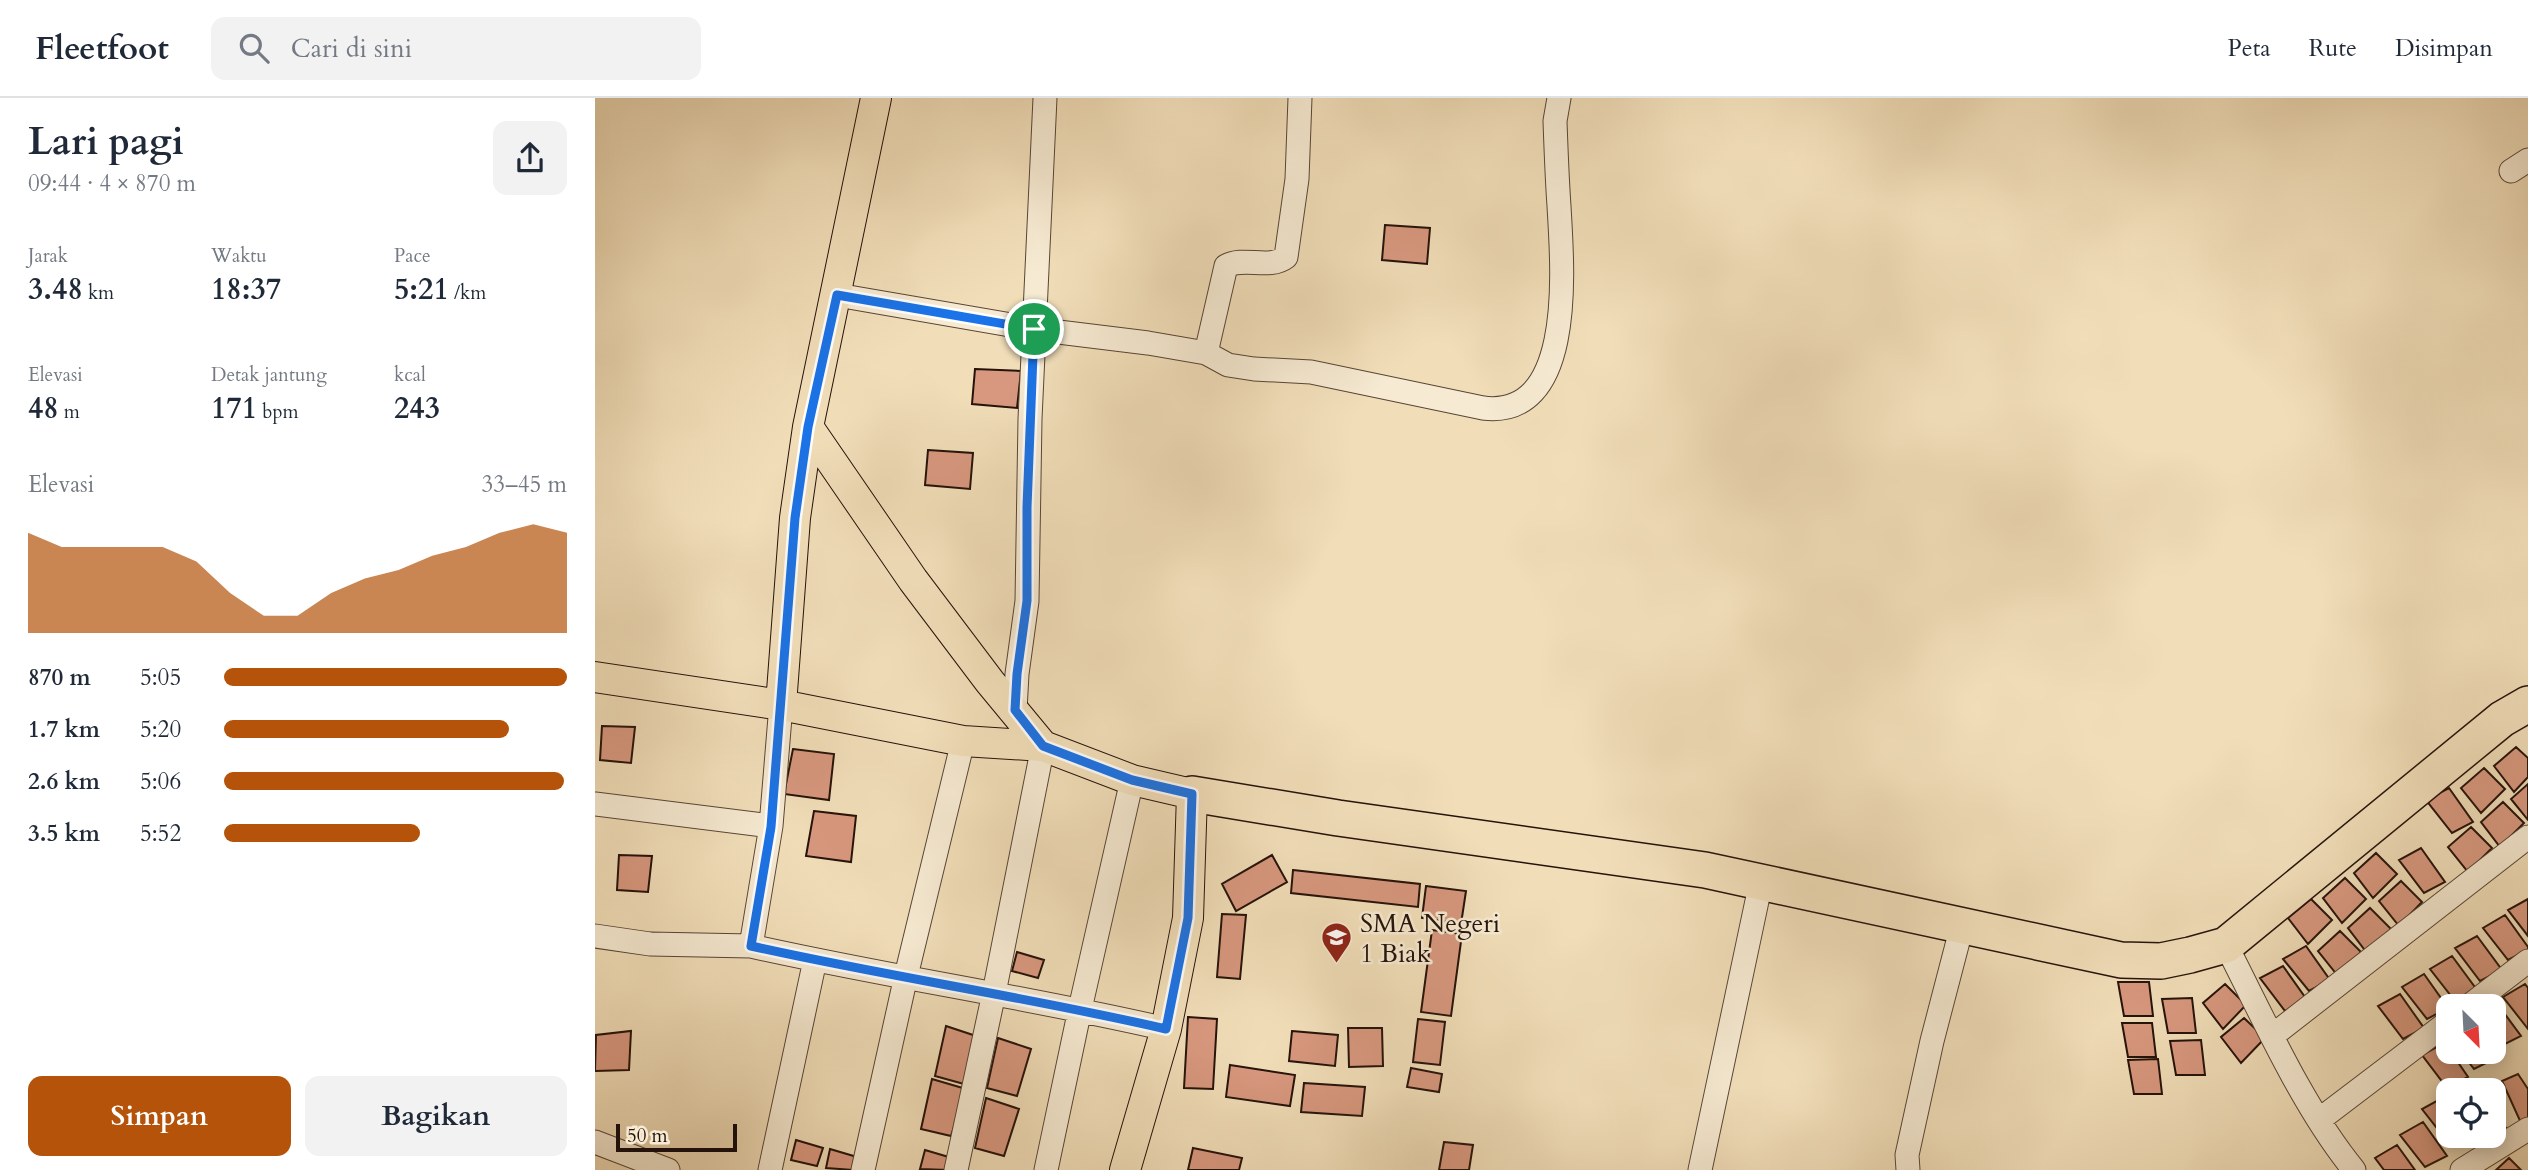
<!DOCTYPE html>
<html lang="id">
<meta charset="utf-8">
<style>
:root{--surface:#fff;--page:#f2f2f3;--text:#1f2937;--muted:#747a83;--line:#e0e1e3;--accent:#b45309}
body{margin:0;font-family:Cardo,serif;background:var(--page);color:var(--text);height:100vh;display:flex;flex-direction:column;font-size:26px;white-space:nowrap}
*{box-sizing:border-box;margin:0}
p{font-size:23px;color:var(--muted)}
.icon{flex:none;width:38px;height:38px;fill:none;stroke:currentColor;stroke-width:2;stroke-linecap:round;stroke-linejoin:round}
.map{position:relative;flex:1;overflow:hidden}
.panel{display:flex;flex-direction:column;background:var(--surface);width:595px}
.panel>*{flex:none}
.needle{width:46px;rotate:156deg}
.buttons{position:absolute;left:1841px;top:896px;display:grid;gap:14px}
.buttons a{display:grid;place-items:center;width:70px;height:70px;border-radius:14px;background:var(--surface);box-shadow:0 4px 18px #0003;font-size:35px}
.scale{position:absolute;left:21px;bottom:18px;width:121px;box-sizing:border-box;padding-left:7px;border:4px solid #25120a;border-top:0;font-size:19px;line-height:24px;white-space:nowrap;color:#25120a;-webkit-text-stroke:5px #f6ead2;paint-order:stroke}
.pin{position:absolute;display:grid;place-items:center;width:60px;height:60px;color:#fff;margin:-30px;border:4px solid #fff;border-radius:50%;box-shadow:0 2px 7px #0007}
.round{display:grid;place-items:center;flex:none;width:74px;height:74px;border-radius:14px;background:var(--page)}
.headline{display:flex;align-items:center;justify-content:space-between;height:119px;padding:0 28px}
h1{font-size:38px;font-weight:800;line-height:52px}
.stats{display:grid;grid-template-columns:repeat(3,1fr);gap:10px;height:119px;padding:7px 28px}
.stats div{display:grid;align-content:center}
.stats b{font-size:30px;font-weight:800}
.stats small{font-size:19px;font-weight:400}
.stats p{font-size:19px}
.chart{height:196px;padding:14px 28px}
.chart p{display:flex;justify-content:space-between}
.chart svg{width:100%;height:126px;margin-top:7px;fill:var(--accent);opacity:.7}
.action{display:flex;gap:14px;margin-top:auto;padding:14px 28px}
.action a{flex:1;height:80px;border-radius:14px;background:var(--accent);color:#fff;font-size:28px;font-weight:800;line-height:80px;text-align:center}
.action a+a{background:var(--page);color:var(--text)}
ul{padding:0 28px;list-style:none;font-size:23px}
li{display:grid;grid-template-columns:112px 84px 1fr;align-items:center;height:52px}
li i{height:18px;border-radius:9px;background:var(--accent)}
header{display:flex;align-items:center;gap:42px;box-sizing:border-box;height:98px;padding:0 35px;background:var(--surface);border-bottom:2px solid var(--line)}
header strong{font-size:33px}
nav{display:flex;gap:38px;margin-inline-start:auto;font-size:24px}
.search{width:490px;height:63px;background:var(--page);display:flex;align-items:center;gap:18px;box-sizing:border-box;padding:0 24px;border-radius:14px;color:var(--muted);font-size:26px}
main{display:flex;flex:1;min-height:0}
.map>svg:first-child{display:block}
.building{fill:#d8987f;stroke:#25120a;stroke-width:2}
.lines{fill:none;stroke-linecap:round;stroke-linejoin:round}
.minor-casing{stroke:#584536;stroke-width:25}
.major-casing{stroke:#25120a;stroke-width:32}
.highway-casing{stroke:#25120a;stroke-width:38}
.minor{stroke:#f6ead2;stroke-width:23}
.major{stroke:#f1deb9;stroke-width:30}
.highway{stroke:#f1deb9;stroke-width:35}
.route-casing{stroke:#fff;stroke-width:14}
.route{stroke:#1a73e8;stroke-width:9}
.labels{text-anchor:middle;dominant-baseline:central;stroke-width:5;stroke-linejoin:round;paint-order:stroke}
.poi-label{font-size:26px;fill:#25120a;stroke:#f6ead2;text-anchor:start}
</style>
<header>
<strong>Fleetfoot</strong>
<div class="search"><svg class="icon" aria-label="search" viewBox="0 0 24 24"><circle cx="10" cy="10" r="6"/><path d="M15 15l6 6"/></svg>Cari di sini</div>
<nav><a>Peta</a><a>Rute</a><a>Disimpan</a></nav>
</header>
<main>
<section class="panel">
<div class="headline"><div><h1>Lari pagi</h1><p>09:44 · 4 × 870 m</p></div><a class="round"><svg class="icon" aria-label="share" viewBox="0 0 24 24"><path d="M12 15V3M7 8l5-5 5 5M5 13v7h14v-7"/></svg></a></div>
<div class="stats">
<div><p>Jarak</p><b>3.48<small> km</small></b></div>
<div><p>Waktu</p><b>18:37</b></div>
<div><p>Pace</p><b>5:21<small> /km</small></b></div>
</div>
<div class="stats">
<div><p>Elevasi</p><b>48<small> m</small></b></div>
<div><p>Detak jantung</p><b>171<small> bpm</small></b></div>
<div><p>kcal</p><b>243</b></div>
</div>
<div class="chart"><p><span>Elevasi</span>33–45 m</p>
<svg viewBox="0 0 160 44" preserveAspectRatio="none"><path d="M0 44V9L10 14L20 14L30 14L40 14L50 19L60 30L70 38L80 38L90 30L100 25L110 22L120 17L130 14L140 9L150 6L160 9V44z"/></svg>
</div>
<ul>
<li><b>870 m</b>5:05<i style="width:100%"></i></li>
<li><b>1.7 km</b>5:20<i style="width:83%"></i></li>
<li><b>2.6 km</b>5:06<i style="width:99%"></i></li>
<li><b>3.5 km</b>5:52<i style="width:57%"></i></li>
</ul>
<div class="action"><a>Simpan</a><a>Bagikan</a></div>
</section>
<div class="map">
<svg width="1933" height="1072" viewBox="0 0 1933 1072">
<rect width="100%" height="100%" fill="#f1deb9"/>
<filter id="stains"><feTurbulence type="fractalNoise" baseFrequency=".00286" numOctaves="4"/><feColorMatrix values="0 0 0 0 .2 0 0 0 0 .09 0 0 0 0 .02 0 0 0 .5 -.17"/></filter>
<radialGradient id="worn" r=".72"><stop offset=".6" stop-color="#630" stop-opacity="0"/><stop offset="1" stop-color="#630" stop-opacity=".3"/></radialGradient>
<path class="building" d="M790,127L835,130L832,166L787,162Z
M380,271L426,273L422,310L377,306Z
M333,352L378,355L375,391L330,387Z
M7,628L40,629L36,665L5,662Z
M1921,649L1933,660V679L1919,694L1899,668Z
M198,651L239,656L234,702L189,696Z
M1889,670L1910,691L1886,715L1866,690Z
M1933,686V722L1916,701Z
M1854,690L1878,724L1857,735L1831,702Z
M1908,704L1929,725L1905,749L1886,724Z
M219,713L261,718L256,764L211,758Z
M1876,729L1897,750L1873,774L1853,749Z
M1826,750L1850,784L1829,795L1804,762Z
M1781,755L1802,776L1778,800L1759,775Z
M24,757L57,758L53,794L22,792Z
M677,757L692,784L641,813L627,786Z
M698,772L825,786L823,809L696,795Z
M1750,780L1771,801L1747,825L1728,800Z
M1806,783L1827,804L1804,828L1784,803Z
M831,788L871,793L866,826L827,820Z
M1716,801L1737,822L1713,846L1693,820Z
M1933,801V838L1913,812Z
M1775,810L1796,831L1772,855L1753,830Z
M627,816L651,817L645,881L622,879Z
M1910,817L1933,849V852L1913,862L1888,830Z
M837,832L867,836L856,918L826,914Z
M1745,833L1766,854L1743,878L1723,853Z
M1882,838L1907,872L1885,883L1860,850Z
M1711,848L1735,882L1714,893L1688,861Z
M422,854L449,862L443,880L417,873Z
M1857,858L1882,892L1860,903L1835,871Z
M1688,868L1712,902L1690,913L1665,880Z
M1829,876L1853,910L1832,921L1807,889Z
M1523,884H1554L1558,918H1529Z
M1630,886L1651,907L1628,931L1608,905Z
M1930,886L1933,890V931L1908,899Z
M1805,896L1829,930L1808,941L1783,908Z
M1597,900L1601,935H1573L1567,901Z
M1901,904L1926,938L1904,949L1899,942V908H1895Z
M593,919L622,921L618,991L589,990Z
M1649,920L1670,940L1646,965L1626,939Z
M823,921L850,924L845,967L818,964Z
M1527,925H1557L1561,959H1533Z
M351,928L384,939L369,986L340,978Z
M753,930H787L788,968L754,969Z
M36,933L34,972L0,973L1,937Z
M697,933L743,937L740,968L694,963Z
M403,940L436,951L422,998L392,990Z
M1606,942L1610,977H1581L1575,943Z
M1849,945L1853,954H1856L1873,979L1852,990L1827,957Z
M1866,954H1897L1901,960L1879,971Z
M1563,961L1567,996H1539L1533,962Z
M635,967L700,977L695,1008L631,999Z
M816,970L847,976L844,994L812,989Z
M1923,976L1933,991V1020L1926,1025L1907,983Z
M337,981L371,991L356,1038L326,1031Z
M709,985L770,989L767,1018L706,1014Z
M1849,999L1853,1004V1038H1863L1852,1043L1827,1011Z
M391,1000L424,1011L409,1058L380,1050Z
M1899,1012L1911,1030L1899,1038Z
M1828,1024L1852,1058L1830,1069L1805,1037Z
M201,1042L228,1050L222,1068L196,1062Z
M849,1044L878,1047L874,1072H844Z
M1802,1047L1820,1072H1789L1780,1060Z
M598,1050L647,1060L644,1072H593Z
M235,1051L262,1059L258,1072L231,1070Z
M330,1052L357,1060L353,1072L325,1071Z
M1914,1060L1926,1072H1901Z"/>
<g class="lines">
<defs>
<path id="minor" d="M1916,73L1933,62
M242,197L439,231L553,245L611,255L633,267L659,271L716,274L888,310C982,322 967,165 964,108C962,80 961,51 960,23L964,0
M611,255L631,168C649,158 674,172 691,159L702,81L705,0
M186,607L176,728L156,848C294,879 433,899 571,931
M420,612L422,576L432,503L435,321L450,0
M0,706L176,728
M0,838L55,846L156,848
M1631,847C1668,919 1708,1010 1759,1072
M1874,908L1933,863
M1677,938L1933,739
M1724,1022L1853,924
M0,1044L73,1072
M175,1072L220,862
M268,1072L311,878L368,643
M361,1072L399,895L448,648
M451,1072L485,911L537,682
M1105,1072L1166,784
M1313,1072L1312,1057L1337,943L1367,828
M1867,1072L1933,1031"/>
<path id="major" d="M213,329L318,482L395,584L448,648
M0,579L186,607L368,643L448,648L537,682L597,696L593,820L571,931L530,1072
M186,607L200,420L213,329L281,0"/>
<path id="highway" d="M597,696L743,720L1110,772L1526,862L1566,863L1595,857L1631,847L1907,621L1933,606"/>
</defs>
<use href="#minor" class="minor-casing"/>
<use href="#major" class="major-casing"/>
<use href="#highway" class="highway-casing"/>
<use href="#minor" class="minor"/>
<use href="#major" class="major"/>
<use href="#highway" class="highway"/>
</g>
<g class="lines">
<defs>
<path id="route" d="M242,197L439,231L432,409V503L422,576L420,612L448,648L537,682L597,696L593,820L571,931C433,899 294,879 156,848L176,729L200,420L213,329Z"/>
</defs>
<use href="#route" class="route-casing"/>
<use href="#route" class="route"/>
</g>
<defs>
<symbol id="school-pin" viewBox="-11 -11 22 30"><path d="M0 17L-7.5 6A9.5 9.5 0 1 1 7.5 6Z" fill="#8f2418" stroke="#f6ead2"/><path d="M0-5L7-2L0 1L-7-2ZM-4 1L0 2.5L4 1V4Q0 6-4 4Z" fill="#fff"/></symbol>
</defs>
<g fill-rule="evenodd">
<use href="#school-pin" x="724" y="822" width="35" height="47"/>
</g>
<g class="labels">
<g class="poi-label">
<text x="765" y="825">SMA Negeri<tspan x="765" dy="30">1 Biak</tspan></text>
</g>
</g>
<rect width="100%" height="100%" filter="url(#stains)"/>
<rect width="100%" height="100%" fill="url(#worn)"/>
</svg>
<div class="buttons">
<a><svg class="needle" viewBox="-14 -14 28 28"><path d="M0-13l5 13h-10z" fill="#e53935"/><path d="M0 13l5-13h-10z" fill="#747a83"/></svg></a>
<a><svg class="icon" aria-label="locate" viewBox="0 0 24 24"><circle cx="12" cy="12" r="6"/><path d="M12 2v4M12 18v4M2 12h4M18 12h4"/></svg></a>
</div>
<div class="scale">50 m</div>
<div class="pin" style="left:439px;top:231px;background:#1e9e55"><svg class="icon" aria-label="arrive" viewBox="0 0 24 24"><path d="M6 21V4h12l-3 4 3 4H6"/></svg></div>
</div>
</main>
